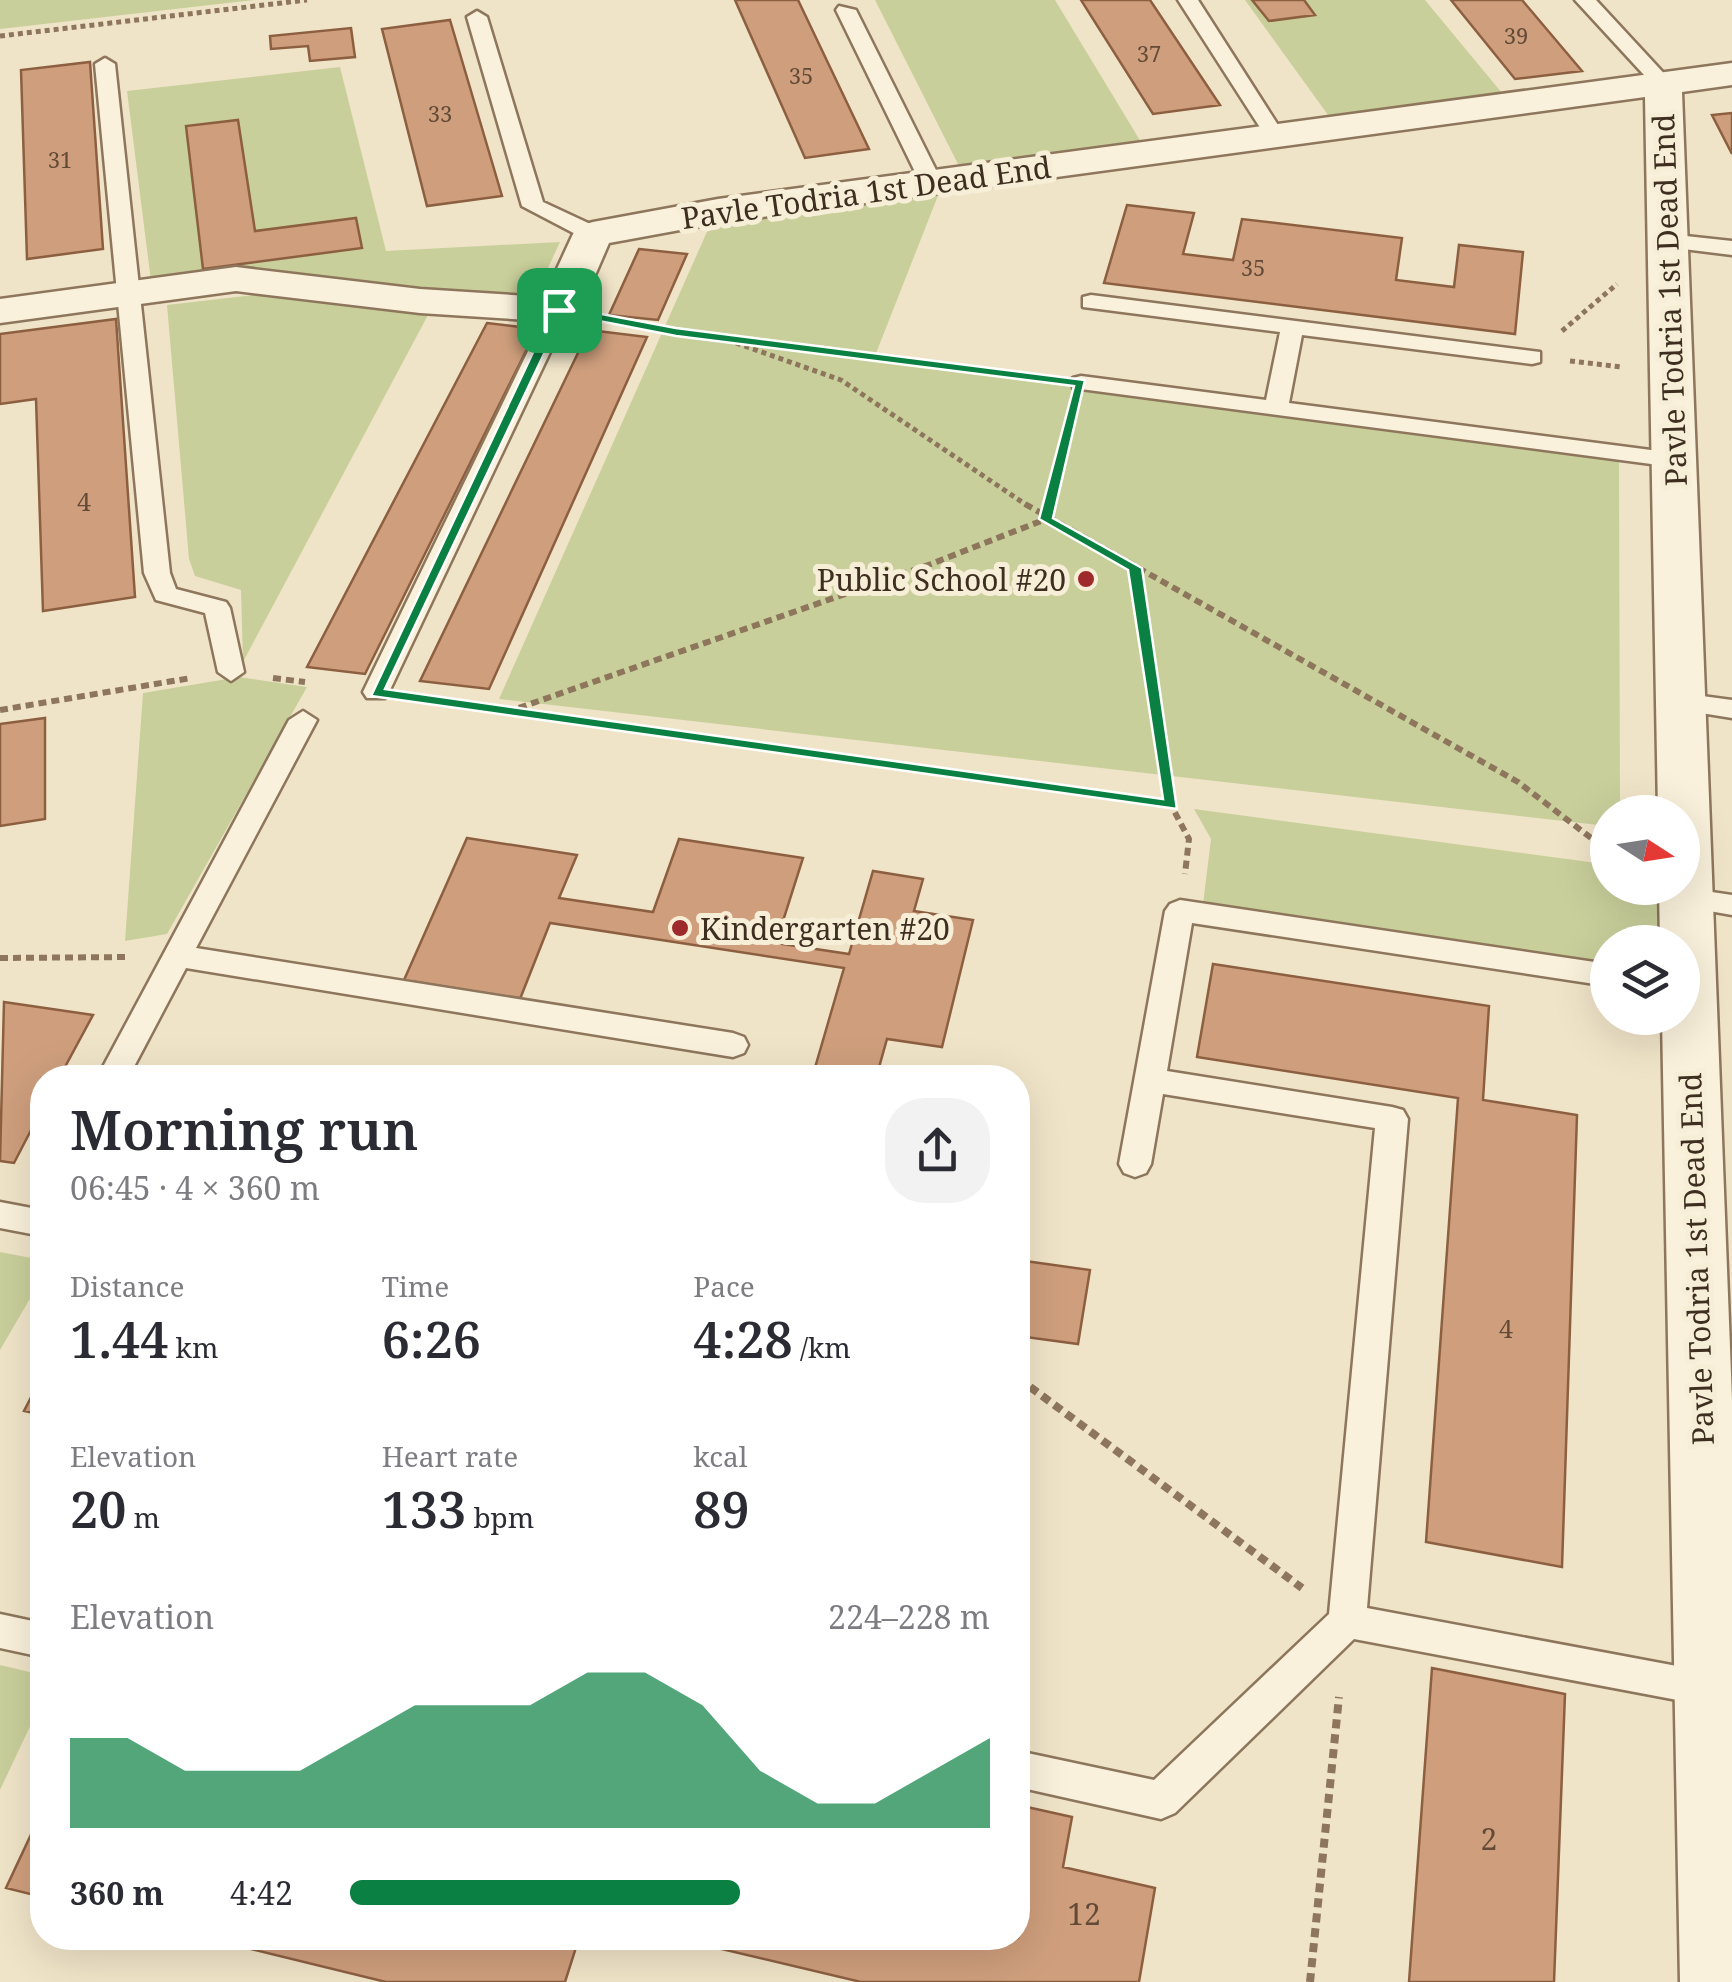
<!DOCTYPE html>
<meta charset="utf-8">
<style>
:root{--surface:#fff;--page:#f2f2f3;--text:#2b2b33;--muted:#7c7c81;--accent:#0b8043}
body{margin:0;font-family:"Noto Serif",serif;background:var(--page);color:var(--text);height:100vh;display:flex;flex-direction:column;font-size:38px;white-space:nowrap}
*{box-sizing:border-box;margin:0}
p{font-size:32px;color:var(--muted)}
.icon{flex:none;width:55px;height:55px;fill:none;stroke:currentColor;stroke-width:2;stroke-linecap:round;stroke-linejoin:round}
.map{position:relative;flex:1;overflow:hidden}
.sheet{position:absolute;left:30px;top:1065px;width:1000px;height:885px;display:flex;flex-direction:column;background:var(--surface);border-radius:40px;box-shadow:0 10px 40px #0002}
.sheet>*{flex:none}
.needle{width:65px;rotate:102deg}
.controls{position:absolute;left:1590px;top:795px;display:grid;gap:20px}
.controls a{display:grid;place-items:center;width:110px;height:110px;border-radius:50%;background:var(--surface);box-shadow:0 10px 40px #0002;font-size:50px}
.pin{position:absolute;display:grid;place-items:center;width:85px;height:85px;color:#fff;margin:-42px;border-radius:20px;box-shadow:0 5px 15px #0006}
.round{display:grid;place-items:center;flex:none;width:105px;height:105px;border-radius:40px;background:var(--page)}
.head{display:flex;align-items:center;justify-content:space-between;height:170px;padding:0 40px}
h1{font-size:55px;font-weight:600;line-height:75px}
.stats{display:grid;grid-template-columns:repeat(3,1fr);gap:15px;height:170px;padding:10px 40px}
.stats div{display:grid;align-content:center}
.stats b{font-size:50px;font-weight:600}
.stats small{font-size:28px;font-weight:400}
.stats p{font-size:28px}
.chart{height:280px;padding:20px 40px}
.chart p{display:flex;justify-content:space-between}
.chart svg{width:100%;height:180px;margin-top:10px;fill:var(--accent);opacity:.7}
ul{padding:0 40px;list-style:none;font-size:32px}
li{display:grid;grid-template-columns:160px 120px 1fr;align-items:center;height:75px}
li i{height:25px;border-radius:12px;background:var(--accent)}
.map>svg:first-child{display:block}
.green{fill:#c9cf9b}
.building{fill:#cf9f7d;stroke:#8d5f41;stroke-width:2.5}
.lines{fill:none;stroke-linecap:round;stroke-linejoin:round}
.lane-casing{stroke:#8d765c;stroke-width:5}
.street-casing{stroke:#8d765c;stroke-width:5}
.path-far2{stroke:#8d765c;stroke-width:5;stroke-dasharray:5 4;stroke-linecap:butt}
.path-far1{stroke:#8d765c;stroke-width:6;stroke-dasharray:8 5;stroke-linecap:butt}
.path{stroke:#8d765c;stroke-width:8;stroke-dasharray:9 6;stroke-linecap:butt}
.lane{fill:#faf1dc;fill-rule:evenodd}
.street{fill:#faf1dc;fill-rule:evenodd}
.route{fill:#0b8043;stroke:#fff;stroke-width:2.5;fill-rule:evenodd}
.poi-dot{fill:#9e2a2b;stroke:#f7eed8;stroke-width:4}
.labels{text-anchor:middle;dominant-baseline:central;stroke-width:10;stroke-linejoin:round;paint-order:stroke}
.far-number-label{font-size:22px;fill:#624a37}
.number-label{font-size:25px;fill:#624a37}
.street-label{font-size:30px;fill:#3d2e20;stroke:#f7eed8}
.poi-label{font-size:30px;fill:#3d2e20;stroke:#f7eed8;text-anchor:end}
.near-number-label{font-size:30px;fill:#624a37}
</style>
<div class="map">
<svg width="1732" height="1982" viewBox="0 0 1732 1982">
<rect width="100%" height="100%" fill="#f0e4c8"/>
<path class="green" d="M0,0H254L0,29Z
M875,0H1055L1144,147L961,170Z
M1245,0H1425L1502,93L1328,115Z
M340,67L386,251L560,242L535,296L416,289L247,269L151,281L127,91Z
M939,193L873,361L1619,459L1620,812H1608L1607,826L499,699L710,225Z
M262,294L428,315L243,662L241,590L195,576L189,559L167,305Z
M239,677L307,687L167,934L125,941L143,693Z
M1194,809L1604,864L1608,888L1657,892L1658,942H1608L1607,964L1203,904L1211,839Z
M0,1252L42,1260V1278L0,1350Z
M0,1665L42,1675V1701L0,1790Z"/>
<path class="building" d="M735,0H798L869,149L805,158Z
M1081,0H1150L1220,105L1153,114Z
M1252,0H1304L1315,15L1269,21Z
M1451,0H1522L1582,71L1515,79Z
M450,20L502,196L427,206L382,29Z
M351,28L355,57L310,61L308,46L271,49L270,36Z
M90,62L103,249L27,259L21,70Z
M1732,113V154L1712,115Z
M238,120L255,231L356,218L362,248L203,269L186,126Z
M1127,205L1194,213L1183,254L1233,260L1242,219L1402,238L1396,280L1454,287L1459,245L1523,252L1515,334L1104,283Z
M639,249L687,254L658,320L609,315Z
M116,319L135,597L43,611L36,399L0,404V334Z
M487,323L537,329L365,674L307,667Z
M589,330L647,337L489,689L420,681Z
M45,718V819L0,826V724Z
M467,838L577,855L559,898L653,912L679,839L803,858L776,943L849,954L873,871L923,879L914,911L973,920L942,1047L887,1039L876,1078H812L844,968L550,923L520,999L404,980Z
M1213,964L1489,1006L1483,1100L1577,1115L1562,1567L1426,1542L1458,1098L1197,1057Z
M4,1002L93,1015L59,1078H42V1109L14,1163L0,1161Z
M1018,1260L1090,1270L1078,1344L1018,1336Z
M42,1376V1415L24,1411Z
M1432,1668L1565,1694L1554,1982H1409Z
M1018,1805L1072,1817L1063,1867L1155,1888L1139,1982H861L675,1938H1018Z
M42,1811V1897L6,1888Z
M206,1938H579L565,1982H386Z"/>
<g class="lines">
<defs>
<path id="lane" d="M1178,0H1198L1285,136L1282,140H1268Z
M1575,0H1596L1670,80V88H1656Z
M839,6L856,10L942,182L939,187H923L920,182L836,10Z
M477,11L487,17L543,202L601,229V239H585L522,206L467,17Z
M105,58L115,64L170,573L176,589L226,602L230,608L244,672L231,681L218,672L205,613L156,600L144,573L95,64Z
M1667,234L1732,241V255L1659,246V236Z
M1091,295L1540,352V362L1532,364L1302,335L1289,403L1674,453L1686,460L1674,467L1073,388V378L1081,376L1266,400L1280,332L1083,307V297Z
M559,303L570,310L389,692L385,698H367L363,692L548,310Z
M1680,693L1732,700V718L1670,708L1667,702L1670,696Z
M303,711L317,720L196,948L733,1033L744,1037L748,1045L744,1053L733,1057L186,968L128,1078H97L289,720Z
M1685,888L1732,895V915L1675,905L1671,898L1675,891Z
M1180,900L1608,964V986L1192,923L1167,1071L1392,1107L1403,1110L1408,1119L1367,1608L1709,1672L1722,1677L1728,1689L1722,1701L1709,1706L1354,1639L1175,1813L1161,1819L1018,1787V1751L1154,1780L1329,1614L1375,1128L1163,1094L1151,1164L1146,1173L1135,1177L1124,1173L1119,1164L1165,911L1170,904Z
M0,1202L42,1210V1236L0,1228Z
M0,1614L42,1623V1657L0,1648Z"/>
<path id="street" d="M1732,63V85L1682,92L1732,1400V1982H1680L1662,1018H1682V942H1660L1659,888H1682V812H1658L1645,97L718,223L609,243L580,310L574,319L559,322L420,313L236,291L0,323V299L236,267L420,289L544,297L573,234L579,226L593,222L718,199Z"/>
</defs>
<use href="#lane" class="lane-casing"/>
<use href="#street" class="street-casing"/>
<path class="path-far2" d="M0,36L307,0
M607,319L676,332L1045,378
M1562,331L1617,284
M736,343L841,380L1028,506
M1570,361L1622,367
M1049,506L1072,419"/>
<path class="path-far1" d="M1025,504L1518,782L1608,851
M1135,569L1171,805L1189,839L1185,874
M273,678L305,682
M416,698L513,710L931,564L1046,519L1050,504
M0,710L191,678
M514,710L1171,805
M0,958L129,957"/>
<path class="path" d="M1018,1378L1302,1588
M1310,1982L1339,1697"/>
<use href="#lane" class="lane"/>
<use href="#street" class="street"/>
</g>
<path class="route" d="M559,306L676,328L1085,380L1053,518L1142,568L1177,809L371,696L553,310ZM563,314L676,336L1074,386L1039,519L1128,570L1163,799L385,689Z"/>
<g class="poi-dot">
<circle cx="1086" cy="579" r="10"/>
<circle cx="680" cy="928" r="10"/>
</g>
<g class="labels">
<g class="far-number-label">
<text x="1516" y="35">39</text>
<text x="1149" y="53">37</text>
<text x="801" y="75">35</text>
<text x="440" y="113">33</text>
<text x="60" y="159">31</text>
<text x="1253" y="267">35</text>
</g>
<g class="number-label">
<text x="84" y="501">4</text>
<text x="1506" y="1328">4</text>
</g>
<g class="street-label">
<text transform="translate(866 192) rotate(-8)">Pavle Todria 1st Dead End</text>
<text transform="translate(1669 300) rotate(-92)">Pavle Todria 1st Dead End</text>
<text transform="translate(1696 1259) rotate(-92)">Pavle Todria 1st Dead End</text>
</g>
<g class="poi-label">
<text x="1066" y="579">Public School #20</text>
<text x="700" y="928" text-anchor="start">Kindergarten #20</text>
</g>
<g class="near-number-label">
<text x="1489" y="1838">2</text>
<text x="1084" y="1913">12</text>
</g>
</g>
</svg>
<div class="controls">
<a><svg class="needle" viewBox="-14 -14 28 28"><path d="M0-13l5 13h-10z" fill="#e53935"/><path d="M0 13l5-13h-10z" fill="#7c7c81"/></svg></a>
<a><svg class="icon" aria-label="layers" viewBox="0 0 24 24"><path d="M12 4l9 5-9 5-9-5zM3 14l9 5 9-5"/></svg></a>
</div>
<div class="pin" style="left:559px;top:310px;background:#1e9e55"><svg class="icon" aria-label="arrive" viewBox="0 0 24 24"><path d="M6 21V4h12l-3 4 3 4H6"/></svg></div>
<section class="sheet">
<div class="head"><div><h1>Morning run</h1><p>06:45 · 4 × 360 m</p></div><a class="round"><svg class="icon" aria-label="share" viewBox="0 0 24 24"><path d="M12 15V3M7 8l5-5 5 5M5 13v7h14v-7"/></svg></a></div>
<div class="stats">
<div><p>Distance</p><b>1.44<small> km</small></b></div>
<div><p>Time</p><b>6:26</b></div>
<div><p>Pace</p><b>4:28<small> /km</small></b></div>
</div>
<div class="stats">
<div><p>Elevation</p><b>20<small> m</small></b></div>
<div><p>Heart rate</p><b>133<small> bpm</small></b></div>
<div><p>kcal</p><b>89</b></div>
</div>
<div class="chart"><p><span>Elevation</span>224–228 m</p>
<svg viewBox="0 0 160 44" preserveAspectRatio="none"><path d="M0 44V22L10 22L20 30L30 30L40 30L50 22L60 14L70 14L80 14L90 6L100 6L110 14L120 30L130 38L140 38L150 30L160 22V44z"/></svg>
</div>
<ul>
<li><b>360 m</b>4:42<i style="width:61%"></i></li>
</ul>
</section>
</div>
